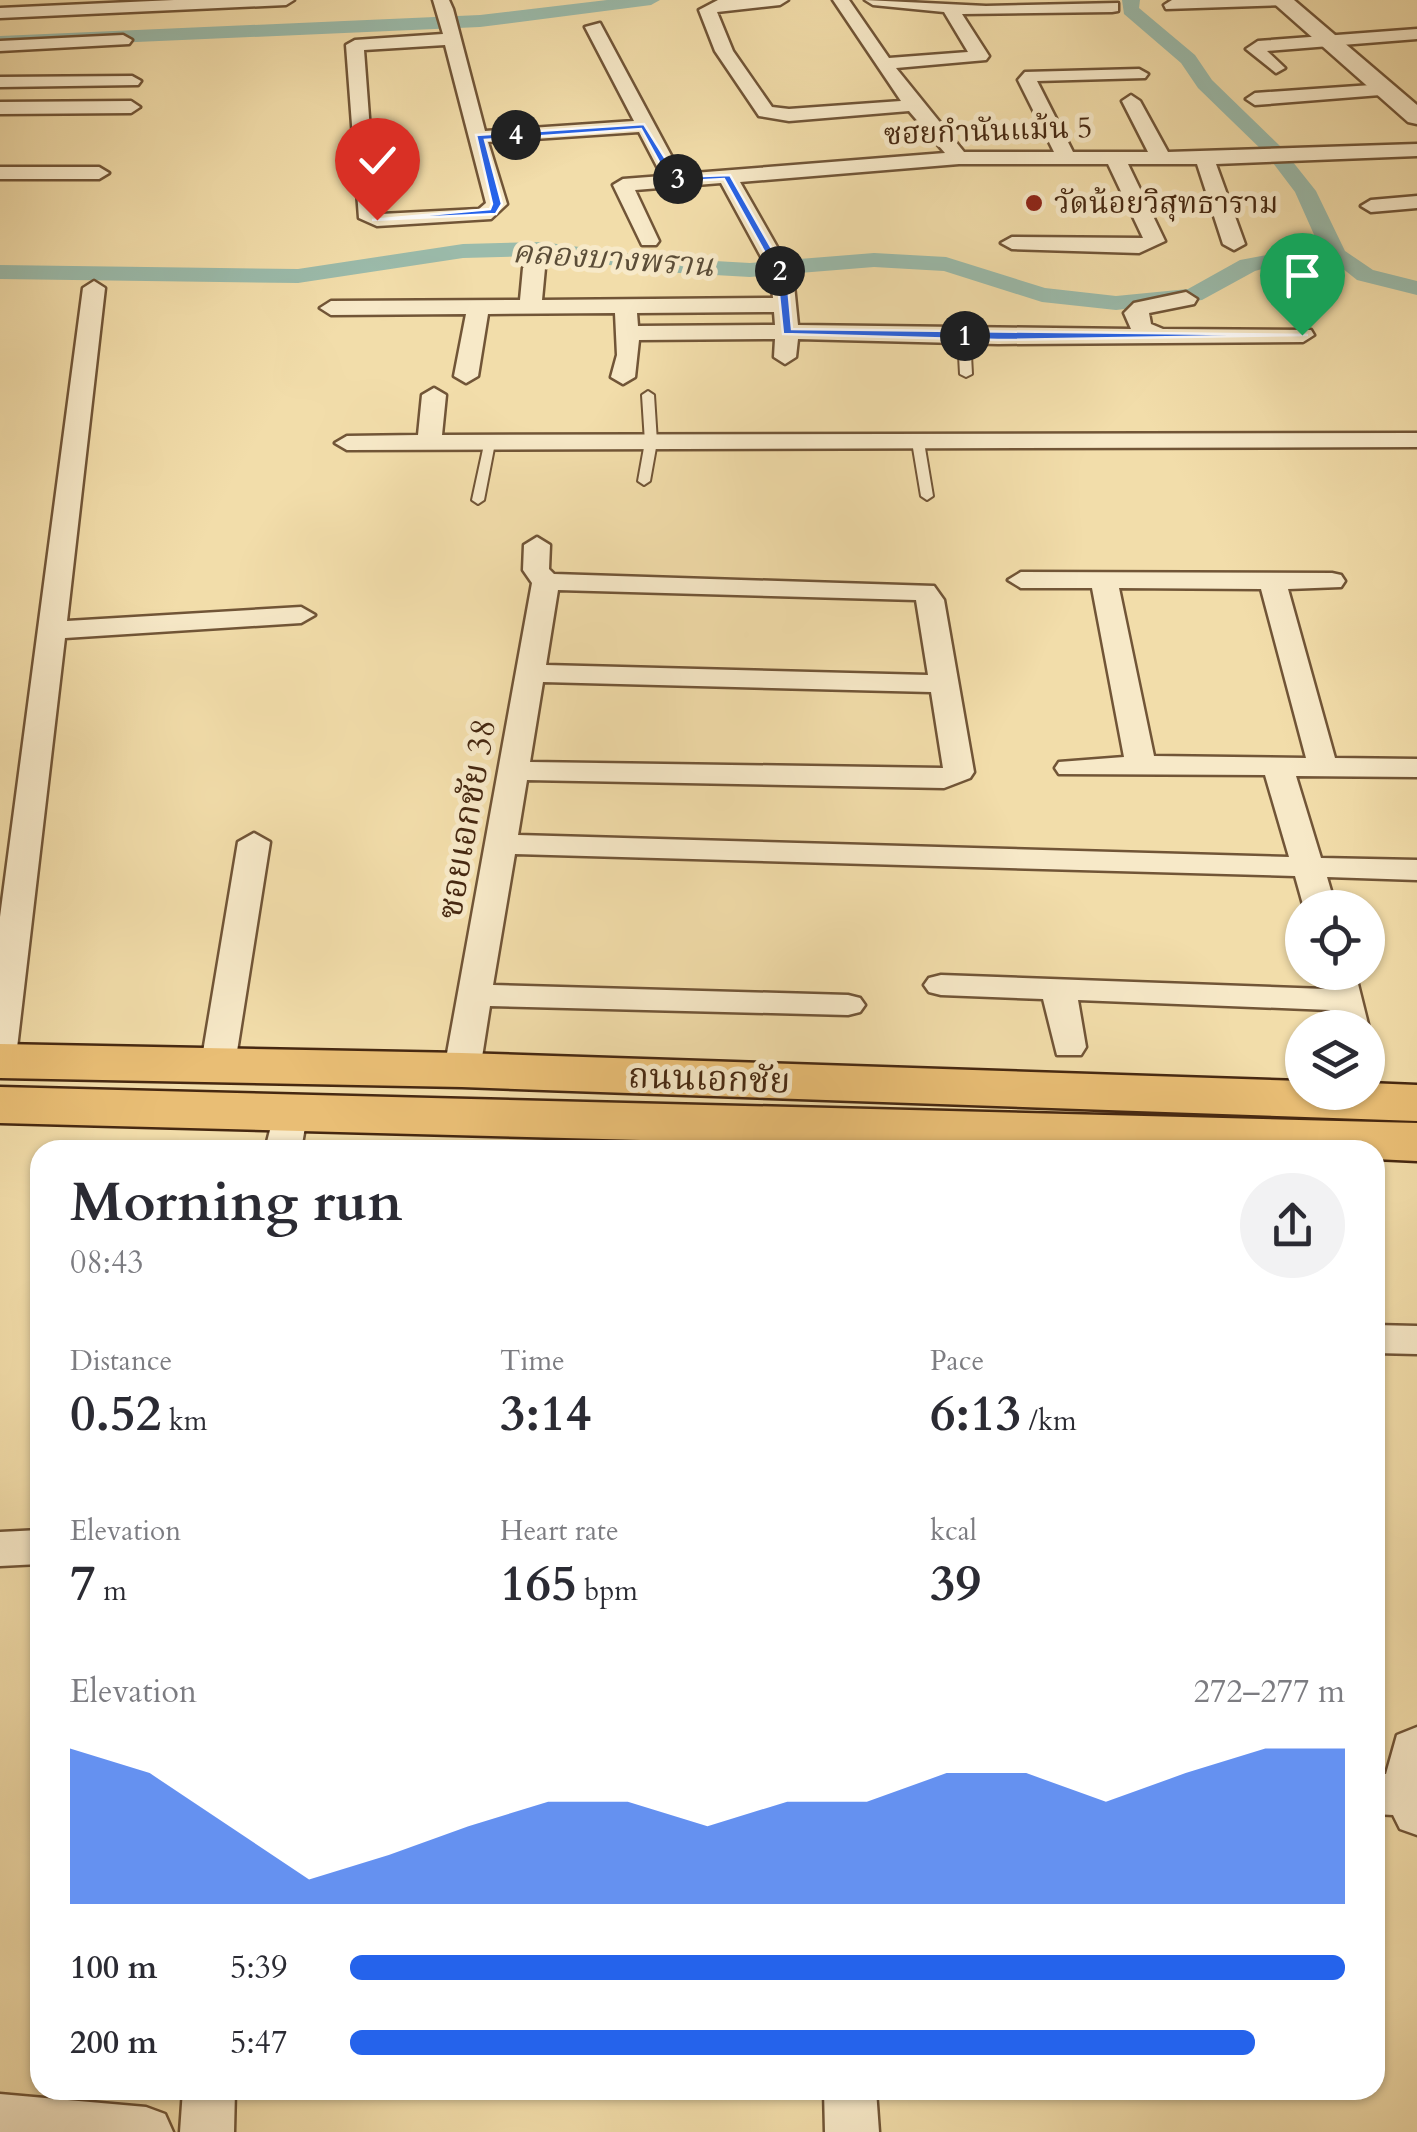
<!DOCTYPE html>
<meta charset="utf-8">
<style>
:root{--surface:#fff;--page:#f2f2f3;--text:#2b2b33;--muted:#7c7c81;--accent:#2563eb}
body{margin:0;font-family:Cardo,"Noto Serif Thai",serif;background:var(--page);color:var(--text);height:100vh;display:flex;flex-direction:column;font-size:38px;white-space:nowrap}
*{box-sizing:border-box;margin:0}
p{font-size:32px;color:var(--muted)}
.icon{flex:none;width:55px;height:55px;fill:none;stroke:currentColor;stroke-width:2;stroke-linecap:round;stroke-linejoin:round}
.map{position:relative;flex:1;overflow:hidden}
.side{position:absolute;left:30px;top:1140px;width:1355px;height:960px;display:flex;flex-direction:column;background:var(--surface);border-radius:30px;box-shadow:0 2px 8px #0004}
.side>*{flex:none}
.buttons{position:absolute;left:1285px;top:890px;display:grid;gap:20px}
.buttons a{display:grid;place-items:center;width:100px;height:100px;border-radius:50%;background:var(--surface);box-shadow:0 2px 8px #0004;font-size:50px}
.pin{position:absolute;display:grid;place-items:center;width:85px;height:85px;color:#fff;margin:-102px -42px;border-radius:50% 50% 50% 0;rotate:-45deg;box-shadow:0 0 10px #0007}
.pin .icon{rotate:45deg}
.km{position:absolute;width:50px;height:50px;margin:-25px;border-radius:50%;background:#222;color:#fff;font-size:28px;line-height:50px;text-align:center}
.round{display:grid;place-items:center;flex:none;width:105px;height:105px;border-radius:52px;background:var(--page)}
.headline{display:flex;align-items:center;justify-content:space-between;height:170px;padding:0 40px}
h1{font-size:55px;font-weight:700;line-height:75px}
.figures{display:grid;grid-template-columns:repeat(3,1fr);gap:15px;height:170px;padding:10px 40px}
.figures div{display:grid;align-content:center}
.figures b{font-size:50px;font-weight:700}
.figures small{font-size:28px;font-weight:400}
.figures p{font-size:28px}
.chart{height:280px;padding:20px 40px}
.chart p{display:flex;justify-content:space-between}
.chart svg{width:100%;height:180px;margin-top:10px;fill:var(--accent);opacity:.7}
ul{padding:0 40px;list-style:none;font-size:32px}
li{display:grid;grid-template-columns:160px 120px 1fr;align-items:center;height:75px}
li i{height:25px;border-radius:12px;background:var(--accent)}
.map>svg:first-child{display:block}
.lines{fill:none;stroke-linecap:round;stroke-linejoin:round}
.canal{fill:#9bbbab;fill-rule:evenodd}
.service-casing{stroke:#715537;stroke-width:4}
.minor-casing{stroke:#715537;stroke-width:5}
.tertiary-casing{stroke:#715537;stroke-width:5}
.primary-casing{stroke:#462811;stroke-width:5}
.service{fill:#f7e9c8;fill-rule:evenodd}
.minor{fill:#f7e9c8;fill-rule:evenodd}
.tertiary{fill:#f7e9c8;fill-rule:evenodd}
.primary{fill:#e9be75;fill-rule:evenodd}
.route{fill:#2563eb;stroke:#fff;stroke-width:2.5}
.poi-dot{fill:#8f2418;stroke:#f7e9c8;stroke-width:4}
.labels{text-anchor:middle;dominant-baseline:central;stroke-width:10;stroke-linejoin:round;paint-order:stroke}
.far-street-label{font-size:30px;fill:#462811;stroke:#f7e9c8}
.far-poi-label{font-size:30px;fill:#462811;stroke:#f7e9c8;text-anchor:start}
.far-water-label{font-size:32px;font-style:italic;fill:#5b4d38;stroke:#f7e9c8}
.street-label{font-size:35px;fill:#462811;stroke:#f7e9c8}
</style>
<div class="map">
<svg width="1417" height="2132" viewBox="0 0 1417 2132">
<rect width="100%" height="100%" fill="#f2ddaa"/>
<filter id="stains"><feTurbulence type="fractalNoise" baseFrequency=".002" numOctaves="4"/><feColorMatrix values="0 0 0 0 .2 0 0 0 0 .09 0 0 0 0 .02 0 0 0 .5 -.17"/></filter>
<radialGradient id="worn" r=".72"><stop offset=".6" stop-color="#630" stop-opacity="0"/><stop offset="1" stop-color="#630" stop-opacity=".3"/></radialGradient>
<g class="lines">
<path class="canal" d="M607,0H660L651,5L480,27L0,48V36L480,15Z
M1122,0H1140L1139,8L1195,55L1212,80L1281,147L1316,191L1345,251L1373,270L1417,281V295L1357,280L1322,252L1255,271L1202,300L1116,310L1042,302L944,271L874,267L750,277L662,272L542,256L463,258L298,283L0,279V265L298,269L463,244L542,242L662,258L750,263L874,253L946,257L1045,288L1116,296L1188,289L1240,260L1283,252L1316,239L1295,192L1267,155L1198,88L1181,63L1124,14Z"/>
<defs>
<path id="service" d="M964,333L970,336L972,374L966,377L960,374L958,336Z
M648,391L654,395L657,442L650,481L644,485L638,481L645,442L642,395Z
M918,438L924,442L933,496L927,500L921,496L912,442Z
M485,440L495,443L484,500L478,504L472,500Z"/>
<path id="minor" d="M174,0H294L286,5L0,18V8Z
M433,0H449L453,9L485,131L634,121L585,27L600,23L681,174L945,153L909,111L789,121L759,116L715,51L699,10L718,0H788L780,5L717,12L733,51L772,107L789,109L901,101L833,0H849L889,58L968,52L944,12L873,5L865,0L986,6L1118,3V11L1112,12L962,14L989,56L986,60L896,68L964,152H1054L1018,80L1025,72L1139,69L1148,74L1145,78L1037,81L1073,152H1148L1122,101L1131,95L1140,101L1168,152L1417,144V156L1216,164L1245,244L1234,250L1223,244L1197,164H1128L1165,241L1139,253L1012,249L1001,243L1012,237L1143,238L1108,164H959L740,182L793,275L798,325L1131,329L1124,313L1134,303L1186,292L1197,299L1194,304L1149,313L1151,324L1163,329L1311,330L1314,335L1303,342L998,344L798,339L796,357L785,364L774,357L775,339L639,340L635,377L623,384L611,377L617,355L615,313L488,314L478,376L466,383L454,376L466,314L331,315L320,308L331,301L520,300L523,268L534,262L545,268L542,300L773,298L771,275L721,183L635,190L659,241L656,245H642L613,185L623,179L662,176L639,132L488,142L507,204L491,219L377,226L359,218L346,45L355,40L443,34ZM445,45L486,203L479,209L381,214L376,211L364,50ZM774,312L775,325L638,326L637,313Z
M1172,0H1293L1285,5L1166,9L1164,5Z
M1417,29V39L1267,51L1285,68L1276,73L1246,49L1258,41Z
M123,35L132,40L129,44L0,51V41Z
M132,76L141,81L138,85L0,87V77Z
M1386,84L1393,86V94L1255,105L1246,99L1255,93Z
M0,102L131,101L140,107L131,113L0,114Z
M0,167H99L109,173L99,179H0Z
M1417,196V208L1371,212L1361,206L1371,200Z
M94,281L105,288L67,621L301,607L315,615L301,623L65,638L17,1048L12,1056L0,1059V917L83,288Z
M434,388L446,395L442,435L1417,433V447L347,450L335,443L347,436L418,435L422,395Z
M537,537L550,545L549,569L554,574L934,586L944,600L974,772L970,778L944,788L527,780L518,835L1289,857L1265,775L1059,774L1055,768L1059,762L1124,757L1092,588H1021L1008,580L1021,572L1332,573L1341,575L1345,581L1341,587L1288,589L1335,758L1417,759V777L1296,776L1321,858L1417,860V880L1327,877L1336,908H1304L1295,876L515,854L493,985L848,995L860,998L865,1005L860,1012L848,1015L490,1006L480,1070L474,1078H450L444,1070L532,583L523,570L524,545ZM1119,588L1261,589L1306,758L1154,756ZM558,590L916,600L928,675L546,665ZM543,682L931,692L943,768L530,762Z
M254,833L270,842L235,1064L230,1072H206L201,1064L238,842Z
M1321,972H1355L1369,1028L1368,1031L1335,1028L1330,1010L1078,1000L1086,1047L1081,1055H1057L1043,999L941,995L929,992L924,985L929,978L941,975L1325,989Z
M290,1099L303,1102L308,1110L301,1150H265L277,1102Z
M1375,1325L1417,1326V1354L1375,1353Z
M40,1530V1564L0,1566V1532Z
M1417,1727V1835L1400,1829L1393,1815L1375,1814V1774H1386L1397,1735Z
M183,2090H235L234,2132H180Z
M824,2090H876L879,2132H825Z
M0,2094L146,2107L165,2114L173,2132H0Z"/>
<path id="tertiary" d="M1270,0H1294L1417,105V124L1408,122Z"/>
<path id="primary" d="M0,1044L462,1053L1302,1081V1092H1368V1083L1417,1085V1121L462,1087L0,1078Z
M0,1087L1417,1123V1161L1375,1159V1150H1018L0,1123Z"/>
</defs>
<use href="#service" class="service-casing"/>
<use href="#minor" class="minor-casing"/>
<use href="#tertiary" class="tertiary-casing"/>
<use href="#primary" class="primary-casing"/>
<use href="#service" class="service"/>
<use href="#minor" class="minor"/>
<use href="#tertiary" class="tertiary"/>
<use href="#primary" class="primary"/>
</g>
<path class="route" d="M644,124L677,177L730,175L787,275L792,329L1308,335L998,340L783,334L777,275L724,179L670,182L641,129L485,140L502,204L496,214L372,220L490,209L492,204L476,135Z"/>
<circle class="poi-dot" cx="1034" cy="203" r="10"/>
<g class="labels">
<g class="far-street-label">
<text transform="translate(988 131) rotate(-2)">ซฮยกำนันแม้น 5</text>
</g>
<g class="far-poi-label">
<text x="1054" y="203">วัดน้อยวิสุทธาราม</text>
</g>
<g class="far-water-label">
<text transform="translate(613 259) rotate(4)">คลองบางพราน</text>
</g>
<g class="street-label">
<text transform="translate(467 819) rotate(-80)">ซอยเอกชัย 38</text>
<text transform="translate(709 1079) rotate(2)">ถนนเอกชัย</text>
</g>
</g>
<rect width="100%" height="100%" filter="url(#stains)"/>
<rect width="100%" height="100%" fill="url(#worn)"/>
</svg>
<div class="buttons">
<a><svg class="icon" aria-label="locate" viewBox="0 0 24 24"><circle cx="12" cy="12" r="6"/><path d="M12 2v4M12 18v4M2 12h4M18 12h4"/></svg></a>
<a><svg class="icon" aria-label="layers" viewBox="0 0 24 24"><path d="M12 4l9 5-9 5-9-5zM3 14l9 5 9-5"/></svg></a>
</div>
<div class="pin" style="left:1302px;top:335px;background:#1e9e55"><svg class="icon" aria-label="arrive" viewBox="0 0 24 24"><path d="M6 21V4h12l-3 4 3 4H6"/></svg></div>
<div class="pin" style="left:377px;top:220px;background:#d93025"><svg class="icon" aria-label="check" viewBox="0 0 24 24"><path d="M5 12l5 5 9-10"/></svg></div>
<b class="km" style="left:965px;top:336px">1</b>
<b class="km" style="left:780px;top:271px">2</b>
<b class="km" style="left:678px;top:179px">3</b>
<b class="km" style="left:516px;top:135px">4</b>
<section class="side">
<div class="headline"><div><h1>Morning run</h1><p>08:43</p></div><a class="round"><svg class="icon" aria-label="share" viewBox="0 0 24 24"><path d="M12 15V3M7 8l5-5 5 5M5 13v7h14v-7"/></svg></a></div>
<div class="figures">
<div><p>Distance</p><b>0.52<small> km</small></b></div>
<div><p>Time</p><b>3:14</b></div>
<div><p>Pace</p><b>6:13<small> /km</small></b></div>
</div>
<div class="figures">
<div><p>Elevation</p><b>7<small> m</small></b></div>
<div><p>Heart rate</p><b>165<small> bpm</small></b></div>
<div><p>kcal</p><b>39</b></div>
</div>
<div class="chart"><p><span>Elevation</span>272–277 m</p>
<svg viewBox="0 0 160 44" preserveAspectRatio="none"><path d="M0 44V6L10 12L20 25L30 38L40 32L50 25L60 19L70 19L80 25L90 19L100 19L110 12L120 12L130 19L140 12L150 6L160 6V44z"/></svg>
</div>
<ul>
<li><b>100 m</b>5:39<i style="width:100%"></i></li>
<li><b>200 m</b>5:47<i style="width:91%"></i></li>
</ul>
</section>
</div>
